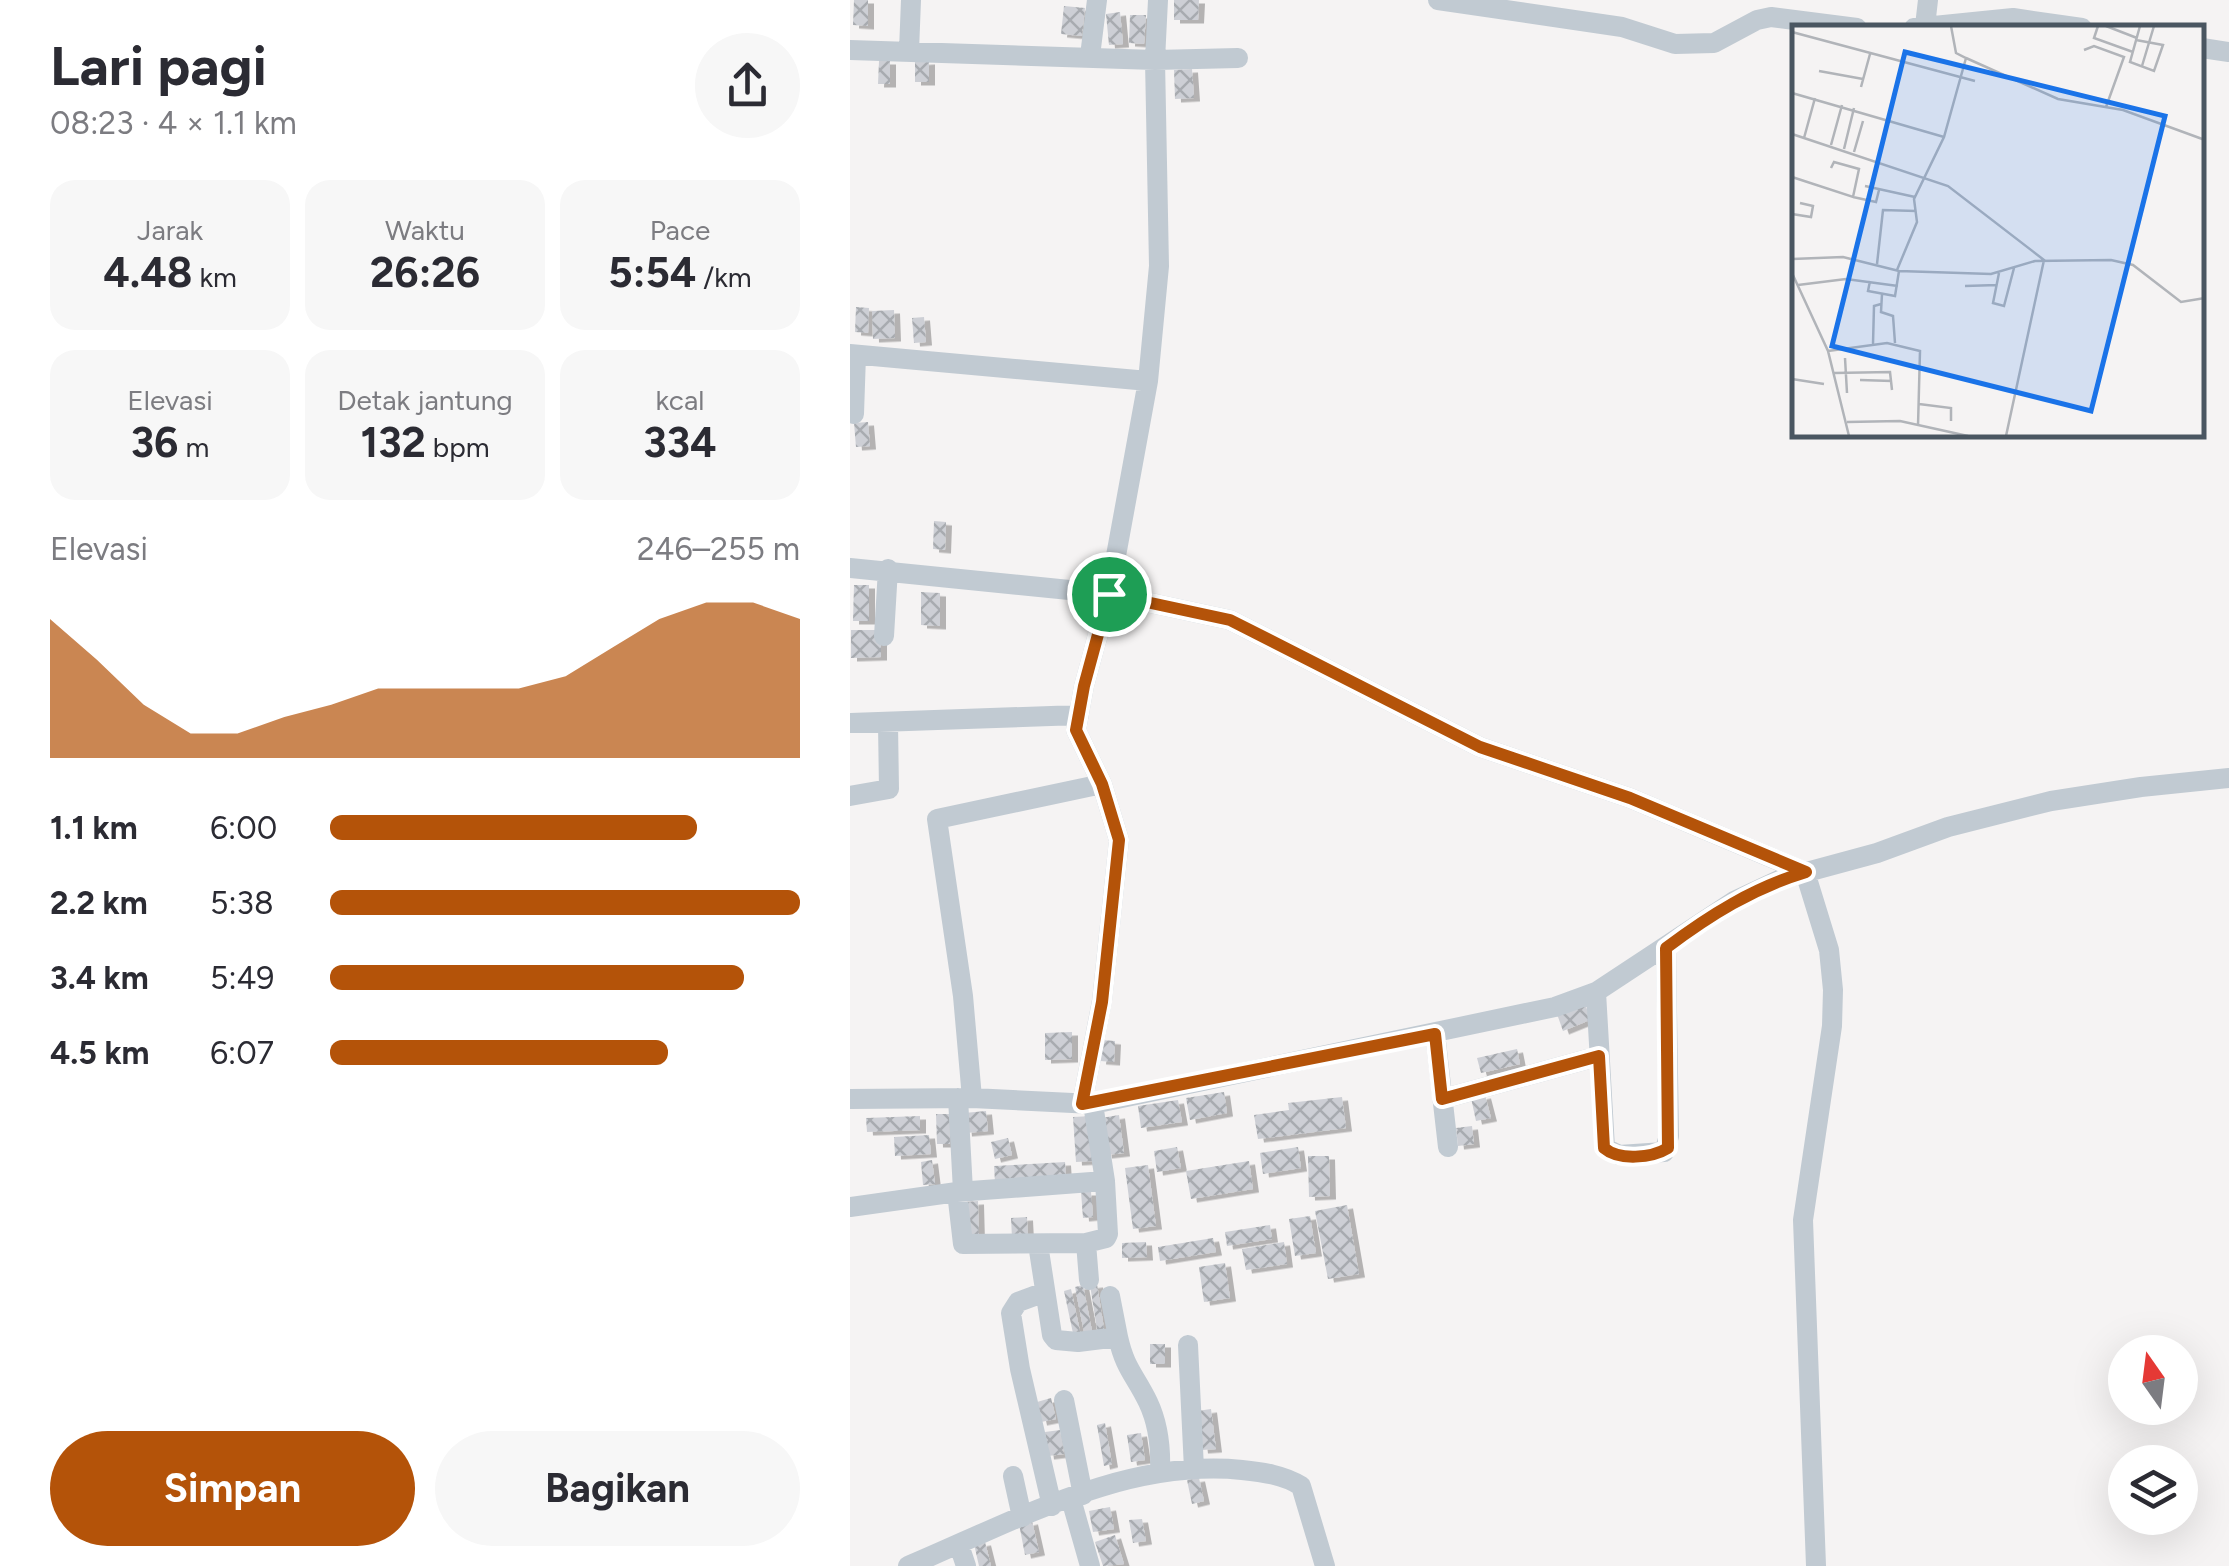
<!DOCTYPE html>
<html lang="id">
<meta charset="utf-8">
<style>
:root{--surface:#fff;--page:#f7f7f7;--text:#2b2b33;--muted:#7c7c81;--accent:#b45309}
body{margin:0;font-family:Figtree,sans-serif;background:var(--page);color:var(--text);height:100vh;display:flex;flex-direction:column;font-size:38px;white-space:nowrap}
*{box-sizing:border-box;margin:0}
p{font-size:32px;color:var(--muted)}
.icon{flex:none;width:55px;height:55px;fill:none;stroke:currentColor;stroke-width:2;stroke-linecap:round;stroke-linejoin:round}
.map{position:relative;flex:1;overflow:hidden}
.sheet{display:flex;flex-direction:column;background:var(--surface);width:850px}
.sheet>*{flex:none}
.needle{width:65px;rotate:346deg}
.controls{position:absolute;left:1258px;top:1335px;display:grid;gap:20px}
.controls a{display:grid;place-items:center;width:90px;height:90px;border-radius:50%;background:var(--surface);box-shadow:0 10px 40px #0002;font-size:50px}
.pin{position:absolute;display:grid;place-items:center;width:85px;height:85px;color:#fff;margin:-42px;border:5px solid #fff;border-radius:50%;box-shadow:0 2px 10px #0007}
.round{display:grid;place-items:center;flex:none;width:105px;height:105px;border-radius:52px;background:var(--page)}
.overview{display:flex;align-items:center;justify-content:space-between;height:170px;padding:0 50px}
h1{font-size:55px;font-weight:700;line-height:75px}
.stats{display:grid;grid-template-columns:repeat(3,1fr);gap:15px;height:170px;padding:10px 50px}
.stats div{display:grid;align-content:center;border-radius:25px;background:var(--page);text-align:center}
.stats b{font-size:42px;font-weight:700}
.stats small{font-size:28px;font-weight:400}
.stats p{font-size:28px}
.chart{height:280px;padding:20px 50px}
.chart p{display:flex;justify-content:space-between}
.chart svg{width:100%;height:180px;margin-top:10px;fill:var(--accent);opacity:.7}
.primary-button{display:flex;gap:20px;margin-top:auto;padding:20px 50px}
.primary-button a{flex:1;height:115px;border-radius:60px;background:var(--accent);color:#fff;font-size:40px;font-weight:700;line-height:115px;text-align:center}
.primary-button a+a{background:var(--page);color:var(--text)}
ul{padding:0 50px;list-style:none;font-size:32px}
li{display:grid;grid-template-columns:160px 120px 1fr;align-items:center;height:75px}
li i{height:25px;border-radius:12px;background:var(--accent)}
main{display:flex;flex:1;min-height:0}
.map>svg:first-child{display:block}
.building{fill:url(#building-cross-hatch);filter:url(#shadow)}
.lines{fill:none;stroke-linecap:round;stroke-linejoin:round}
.minor{stroke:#c1cad2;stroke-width:20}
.route-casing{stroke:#fff;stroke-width:20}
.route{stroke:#b45309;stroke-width:12}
.inset-road{fill:none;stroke:#b1b4b9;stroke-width:2.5}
.view{fill:#1a73e8;fill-opacity:0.15;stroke:#1a73e8;stroke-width:5}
.inset-edge{fill:none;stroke:#4a5661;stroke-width:5}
</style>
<main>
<section class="sheet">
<div class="overview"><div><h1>Lari pagi</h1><p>08:23 · 4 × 1.1 km</p></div><a class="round"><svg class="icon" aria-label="share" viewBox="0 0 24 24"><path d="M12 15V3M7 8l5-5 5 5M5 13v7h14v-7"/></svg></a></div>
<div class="stats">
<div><p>Jarak</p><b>4.48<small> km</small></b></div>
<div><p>Waktu</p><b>26:26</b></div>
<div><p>Pace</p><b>5:54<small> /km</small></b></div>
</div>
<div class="stats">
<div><p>Elevasi</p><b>36<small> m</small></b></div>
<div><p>Detak jantung</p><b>132<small> bpm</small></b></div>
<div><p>kcal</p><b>334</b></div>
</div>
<div class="chart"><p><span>Elevasi</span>246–255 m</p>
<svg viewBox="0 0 160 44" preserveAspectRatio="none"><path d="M0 44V10L10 20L20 31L30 38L40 38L50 34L60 31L70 27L80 27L90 27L100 27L110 24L120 17L130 10L140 6L150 6L160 10V44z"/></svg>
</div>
<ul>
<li><b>1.1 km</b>6:00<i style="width:78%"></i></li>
<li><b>2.2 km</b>5:38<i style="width:100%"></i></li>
<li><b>3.4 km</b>5:49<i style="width:88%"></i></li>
<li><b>4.5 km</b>6:07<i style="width:72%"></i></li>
</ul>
<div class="primary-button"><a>Simpan</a><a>Bagikan</a></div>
</section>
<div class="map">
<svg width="1379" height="1566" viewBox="0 0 1379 1566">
<defs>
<pattern id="building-cross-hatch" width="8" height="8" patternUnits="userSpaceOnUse" patternTransform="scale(2.5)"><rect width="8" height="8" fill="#cdcfd5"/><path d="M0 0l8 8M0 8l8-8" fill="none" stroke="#a8abb0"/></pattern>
<filter id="shadow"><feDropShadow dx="6" dy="3.5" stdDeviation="0" flood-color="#0004"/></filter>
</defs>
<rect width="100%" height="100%" fill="#f5f3f3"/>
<path class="building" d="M4,0H18V26L3,25Z
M324,0H349L348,20H324Z
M214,6L235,8L232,36L211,34Z
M270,12L273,44L259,45L256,14Z
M280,15H296L294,44L279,43Z
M29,61H40V84H28Z
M79,61V82H65V62Z
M342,69L344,98L325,99L324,70Z
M6,307L19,308L18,333L5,332Z
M44,310L45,338L23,339L22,311Z
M74,317L76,342L64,343L62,318Z
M18,422L20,446L6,447L4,423Z
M84,521L96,522L95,550L83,549Z
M4,585H19V621H3Z
M71,592L90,593V626L71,625Z
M1,630H31V657L1,658Z
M736,1006L740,1020L713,1031L707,1014Z
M222,1032V1059L195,1060V1033Z
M252,1040L265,1041L264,1062L250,1061Z
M667,1049L670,1064L631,1073L627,1058Z
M374,1092L377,1113L340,1120L336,1098Z
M635,1095L641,1118L626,1121L621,1098Z
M492,1097L496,1128L408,1139L404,1115L439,1110L438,1103Z
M328,1100L332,1122L291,1128L288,1106Z
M136,1111L138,1131L116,1133L114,1113Z
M86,1114H99L100,1144H87Z
M269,1115L274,1153L256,1155L251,1118Z
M70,1116V1130L17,1132L16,1118Z
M242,1116L244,1161L226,1162L223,1117Z
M622,1126L624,1144L608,1146L606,1128Z
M79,1135L81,1154L45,1156L44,1137Z
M158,1138L162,1155L145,1159L141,1142Z
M327,1147L331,1168L307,1172L304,1151Z
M448,1147L451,1168L413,1174L410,1153Z
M458,1156H479L480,1196L459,1197Z
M82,1160L85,1184L73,1185L71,1162Z
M399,1161L403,1189L341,1199L336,1171Z
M215,1162L216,1178L145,1182L144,1166Z
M298,1165L306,1226L283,1229L275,1168Z
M231,1192H241L243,1217L233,1218Z
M128,1201L129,1239L115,1240L113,1202Z
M497,1205L509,1274L478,1279L465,1211Z
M460,1216L466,1253L445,1256L439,1219Z
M177,1217L178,1237L162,1238L161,1218Z
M420,1225L422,1239L377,1246L375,1232Z
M363,1238L366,1252L310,1261L308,1247Z
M296,1242L297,1257L272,1258V1243Z
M434,1242L437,1264L396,1270L392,1249Z
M375,1263L380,1298L354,1302L349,1267Z
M247,1284L255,1335L248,1336L240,1285Z
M233,1285L243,1336L235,1337L225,1287Z
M221,1289L231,1336L224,1338L214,1291Z
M300,1344H315V1364H300Z
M201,1398L206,1419L191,1422L187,1402Z
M361,1409L366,1449L352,1450L347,1411Z
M255,1423L262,1464L254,1466L247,1425Z
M210,1430L214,1454L198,1456L195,1432Z
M291,1433L295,1460L281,1462L277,1435Z
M349,1478L354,1501L342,1504L337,1480Z
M260,1507L264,1529L243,1532L239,1511Z
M292,1519L296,1541L283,1543L279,1520Z
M182,1521L189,1552L175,1555L169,1524Z
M265,1535L274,1564L253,1566L245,1542Z
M135,1542L141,1566H129L124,1544Z"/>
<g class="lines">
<path class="minor" d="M588,0L772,27L825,44L864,43L907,20L921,17L1007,28
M1075,26L1078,0
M1064,28L1163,18L1232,28
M1352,48L1379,52
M0,50L305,60L388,58
M59,51L61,0
M240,56L247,0
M0,354L298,381
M4,414L6,355
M0,568L259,594L380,620L630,747L780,798L955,872L979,950L983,990L982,1026L953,1220L966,1566
M34,636L38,569
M0,723L229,715
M0,796L39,789L38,724
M746,992L755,1148L769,1155L814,1152L819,1136L816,948
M585,1033L598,1147
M108,1098L113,1191
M122,1098L113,996L87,819L252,784
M0,1099L122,1098L243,1104L705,1007L746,992L884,901L931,879L1027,853L1098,827L1201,801L1291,787L1379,778
M592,1099L749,1056
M232,1104L252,1001L269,840L252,784L226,730L234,686L259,594L298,381L309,266L305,60L308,0
M107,1192L113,1244L236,1243L256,1238L258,1234L255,1181L243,1104
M0,1207L107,1192L255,1181
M236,1243L239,1280
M188,1244L202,1335L206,1340L228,1342L268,1337C275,1369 285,1375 298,1402C308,1423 311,1448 310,1472
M195,1292L168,1302L161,1313L170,1369L202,1506
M260,1296L268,1337
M338,1345L344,1469
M214,1400L233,1495
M163,1476L172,1517
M221,1499L240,1566
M109,1545L116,1566
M58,1566C163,1522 275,1458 392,1470C412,1472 434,1475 451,1486L475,1566"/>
</g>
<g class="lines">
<defs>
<path id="route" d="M259,594L380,620L630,747L780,798L956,872C903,888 860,915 816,948L818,1148C802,1158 769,1161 754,1148L749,1056L592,1099L585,1034L232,1104L252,1002L269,840L252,784L226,730L234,686Z"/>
</defs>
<use href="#route" class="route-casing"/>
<use href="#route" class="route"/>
</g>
<g transform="translate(942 25)">
<rect width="412" height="412" fill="#f5f3f3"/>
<path class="inset-road" d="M159,1L164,28L174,33L266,74L331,85L413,115M306,1L302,13L341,27M314,1L345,13M0,7L183,56M344,15L371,20L362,46L338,37L348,1M292,25L302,21L332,32L314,82M350,41L362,1M27,46L71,54M69,62L78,29M0,68L152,112M0,109L156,161L252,235L214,411M12,113L23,73M39,120L50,80M52,124L62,83M62,127L71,96M0,152L61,172L67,144L42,137L39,143M73,161L123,172M61,172L84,177L87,165M0,189L19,192L21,181L8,178M0,234L51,232L107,246L199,249L243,236L319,235L341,240L389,277L413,273M85,239L91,185L124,186M105,245L125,197L122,174L152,112L174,33M0,248L36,326L57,411M207,248L201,278L212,281L222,243M78,256L76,266L103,271L107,246M6,260L54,254L106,261M173,261L205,260M90,269L89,287L101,291L103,318M81,319L82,281L89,279M36,326L95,318L128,326L126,401M53,333L55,368M42,348L98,347L100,365M0,354L32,359M68,355L100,356M127,379L159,383V396M55,397L108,396L176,411"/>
<path class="view" d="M113,27L373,91L299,386L40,321Z"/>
<rect width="412" height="412" class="inset-edge"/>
</g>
</svg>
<div class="controls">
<a><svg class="needle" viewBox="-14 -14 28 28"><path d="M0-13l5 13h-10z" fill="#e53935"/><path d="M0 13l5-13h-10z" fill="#7c7c81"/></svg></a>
<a><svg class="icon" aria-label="layers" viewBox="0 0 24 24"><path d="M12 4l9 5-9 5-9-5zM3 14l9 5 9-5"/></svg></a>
</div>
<div class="pin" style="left:259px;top:594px;background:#1e9e55"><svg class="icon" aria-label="arrive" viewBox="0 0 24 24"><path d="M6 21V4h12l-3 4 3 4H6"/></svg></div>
</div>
</main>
